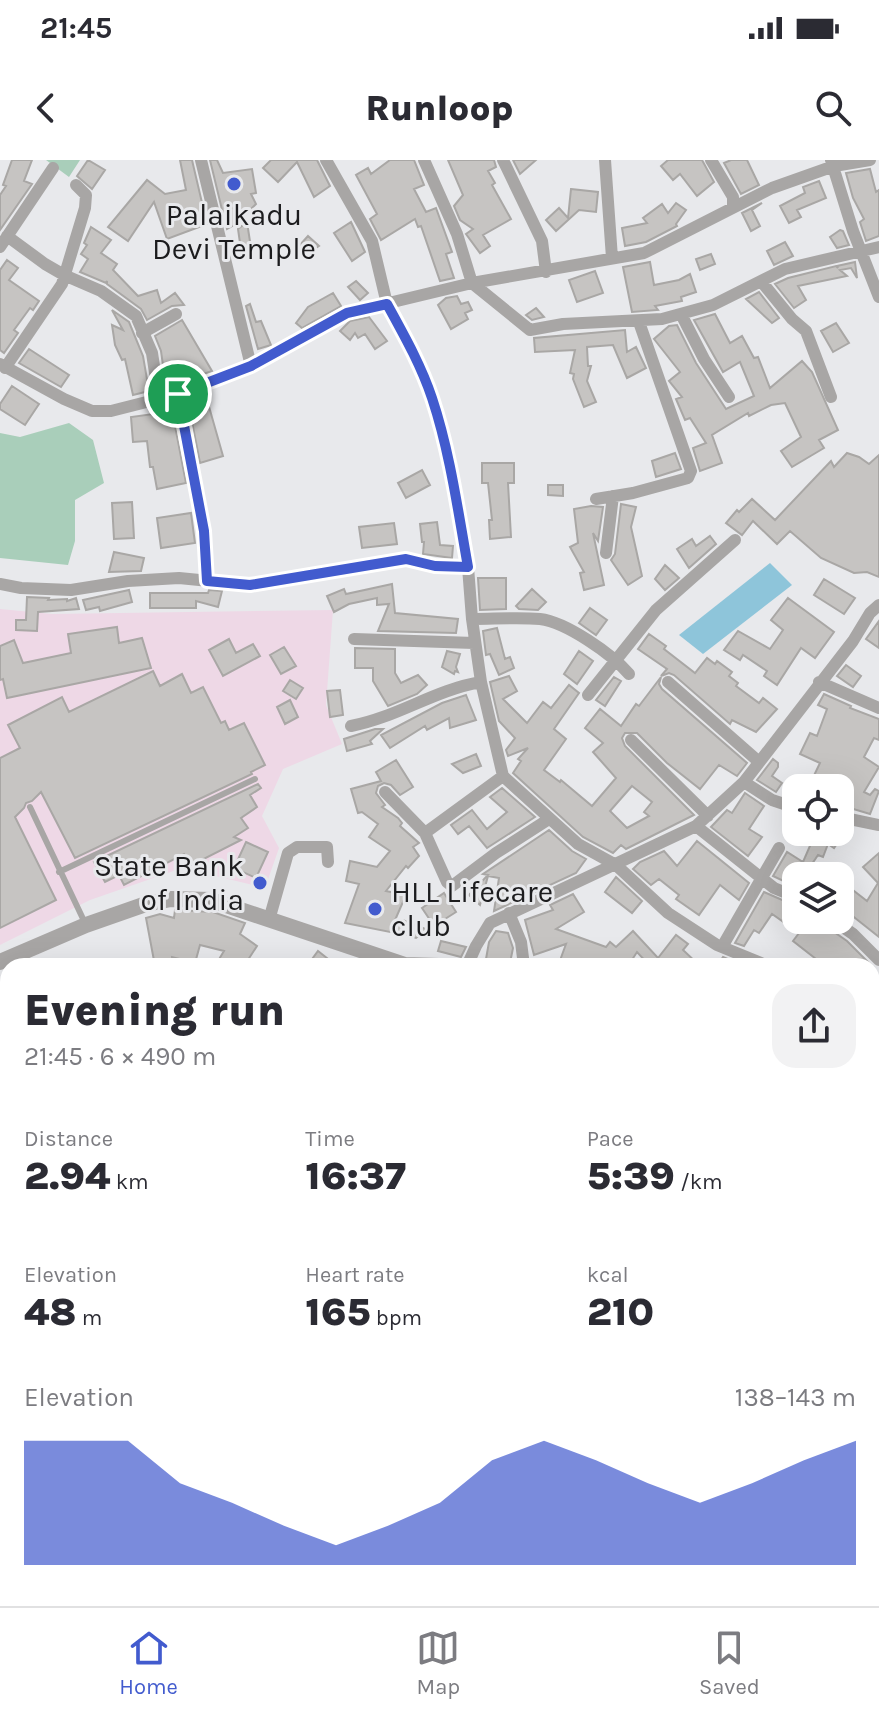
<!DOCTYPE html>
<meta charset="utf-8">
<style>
:root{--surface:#fff;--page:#f2f2f3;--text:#2b2b33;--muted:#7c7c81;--line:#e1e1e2;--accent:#425bce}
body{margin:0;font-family:Karla,sans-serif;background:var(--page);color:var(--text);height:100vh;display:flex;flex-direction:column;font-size:30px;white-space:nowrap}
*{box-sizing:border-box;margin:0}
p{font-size:26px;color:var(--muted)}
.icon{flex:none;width:44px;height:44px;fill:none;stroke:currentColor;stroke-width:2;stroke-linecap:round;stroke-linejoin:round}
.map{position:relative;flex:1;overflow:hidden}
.drawer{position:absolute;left:0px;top:798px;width:880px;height:648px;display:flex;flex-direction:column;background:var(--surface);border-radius:24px 24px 0 0;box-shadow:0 8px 32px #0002}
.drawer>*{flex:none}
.controls{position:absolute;left:782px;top:614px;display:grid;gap:16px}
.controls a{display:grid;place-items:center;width:72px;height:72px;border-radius:16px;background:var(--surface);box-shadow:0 8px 32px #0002;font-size:40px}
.pin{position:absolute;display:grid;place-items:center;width:68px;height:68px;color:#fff;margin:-34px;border:4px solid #fff;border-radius:50%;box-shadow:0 2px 8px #0007}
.round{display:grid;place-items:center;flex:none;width:84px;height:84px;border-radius:24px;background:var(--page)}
.headline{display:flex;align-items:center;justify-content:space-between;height:136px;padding:0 24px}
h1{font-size:44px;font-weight:800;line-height:60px}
.metrics{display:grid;grid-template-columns:repeat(3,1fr);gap:12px;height:136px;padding:8px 24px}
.metrics div{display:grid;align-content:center}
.metrics b{font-size:40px;font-weight:800}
.metrics small{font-size:22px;font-weight:400}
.metrics p{font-size:22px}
.chart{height:224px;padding:16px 24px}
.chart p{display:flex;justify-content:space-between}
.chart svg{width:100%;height:144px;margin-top:8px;fill:var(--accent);opacity:.7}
.status{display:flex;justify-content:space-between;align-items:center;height:56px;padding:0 40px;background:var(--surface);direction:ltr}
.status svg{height:22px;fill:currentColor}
header{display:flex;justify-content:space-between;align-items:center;height:104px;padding:0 24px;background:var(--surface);font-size:36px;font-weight:800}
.dock{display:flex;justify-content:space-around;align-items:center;height:112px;border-top:2px solid var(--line);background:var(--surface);font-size:22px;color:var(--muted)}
.dock a{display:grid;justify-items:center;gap:4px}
.dock .selected{color:var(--accent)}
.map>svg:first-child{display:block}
.industrial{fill:#eed8e6}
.education{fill:#f2d8dc}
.green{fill:#a9ceba}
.water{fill:#8ec5da}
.building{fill:#c6c4c2;stroke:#a9a7a5;stroke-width:2;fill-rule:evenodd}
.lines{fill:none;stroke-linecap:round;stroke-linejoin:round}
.service{stroke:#a8a6a5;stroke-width:6}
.minor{stroke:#a8a6a5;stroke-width:12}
.tertiary{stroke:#a8a6a5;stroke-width:16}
.route-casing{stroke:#fff;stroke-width:16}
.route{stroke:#425bce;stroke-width:10}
.poi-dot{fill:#425bce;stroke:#e8e9ec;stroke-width:3}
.labels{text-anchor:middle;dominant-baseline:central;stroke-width:6;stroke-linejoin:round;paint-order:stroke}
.poi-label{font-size:30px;fill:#1c1c1e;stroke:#e8e9ec}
</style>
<div class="status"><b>21:45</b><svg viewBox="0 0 49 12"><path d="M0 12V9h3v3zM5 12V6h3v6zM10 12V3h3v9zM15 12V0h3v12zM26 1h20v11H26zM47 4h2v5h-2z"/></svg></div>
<header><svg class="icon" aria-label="back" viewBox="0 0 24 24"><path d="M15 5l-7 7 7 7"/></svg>Runloop<svg class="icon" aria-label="search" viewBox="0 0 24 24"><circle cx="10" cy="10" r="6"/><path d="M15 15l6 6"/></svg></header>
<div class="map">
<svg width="879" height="1446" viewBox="0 0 879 1446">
<rect width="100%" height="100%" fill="#e8e9ec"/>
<path class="industrial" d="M0,449L52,454L333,450L326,545L342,584L283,609L262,656L279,688L265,728L182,708L90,740L0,785Z"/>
<path class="education" d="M8,938V1008L0,1013V942Z"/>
<path class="green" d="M46,0H80L69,17Z
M69,263L93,280L104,323L75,340V381L68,405L0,398V273L20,277Z"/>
<path class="water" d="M770,403L792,425L703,494L679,475Z"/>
<path class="building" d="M12,0H32L24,21L32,24L0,70V35L6,26L3,25Z
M88,0L105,10L92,29L77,16Z
M180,0H192L207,64L167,79L154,42L128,81L108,67L147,20L165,34L186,30Z
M210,0H217L223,13L252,9L256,33L251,34L256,44L236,64L227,69L225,60L228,57L224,58Z
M271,0H317L330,26L314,37L297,2L278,22L263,8Z
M390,0H414L424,25L414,29L426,52L436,48L452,92L446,94L454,118L440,121L421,66L418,67L415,59L381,80L370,59L377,54L356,15L368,8L371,14Z
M448,0H494L496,7L488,11L495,23L492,25L511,59L483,75L490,86L480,93L466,74L473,69L460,60L454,46L463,35Z
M513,0H536L520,14Z
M668,0H702L714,22L697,36L680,14L673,20L661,6Z
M731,0H747L759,25L741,34L724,3Z
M870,9L876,32L879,30V76L866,81L860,62L864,59L853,38L846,13Z
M819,21L826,38L797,50L801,57L789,63L780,46L805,33L803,27Z
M571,29L598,32L596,52L579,50L556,71L546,60L559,48L568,58Z
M676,43L686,50L676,64L677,66L646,82L625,86L622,68L647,63L643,58L662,44L668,53Z
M762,43L752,50L760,66L751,71L742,53Z
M247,62L251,88L241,90L238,69Z
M351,62L365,92L352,101L334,73Z
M91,67L111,80L101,93L117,104L113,110L138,136L157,130L161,143L175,133L184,145L172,146L147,160L141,149L107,124V121L106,123L80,112L88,99L81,94L87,85L84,83Z
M840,70L843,71L849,85L837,88L830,77Z
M308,76L319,86L307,94L299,86Z
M785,82L793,96L774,105L767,91Z
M711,94L715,104L700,110L696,99Z
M7,100L18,108L9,120L39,141L33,150L30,148L14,170L18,173L4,193L0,190V110Z
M650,102L654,125L679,120L690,114L696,132L681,137L682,141L655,146L658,150L632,152L623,107Z
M855,102L857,118L851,108L840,110L847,116L798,126L806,140L794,148L775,124L788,118L836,106L838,108L837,106Z
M595,111L603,133L577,142L569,120Z
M356,121L368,133L360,140L348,127Z
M759,132L779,158L772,163L746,139Z
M333,133L341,146L302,168L296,163L308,147Z
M457,136L461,144L468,142L472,150L465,153L468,159L451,169L438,145L446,138Z
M250,144L256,162L261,161L271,185L258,189L246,146Z
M536,148L544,157L532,160L526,155Z
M112,150L129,162L143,196L149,231L133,235L125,199L122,200L115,185L112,165L123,170Z
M715,154L730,183L742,176L754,198L758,197L770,228L802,201L812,212L838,270L819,280L824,288L792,307L781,291L801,277L785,243L771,245L749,256L748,253L712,275L722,303L700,311L693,288L706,283L690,258L685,260L676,239L682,237L669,221L680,212L654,179L669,166L677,165L696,203L726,249L754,236L740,202L723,212L694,160Z
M369,157L387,181L375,189L365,174L358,178L355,173L350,180L340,171L350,161Z
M182,160L212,211L166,227L161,191L155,176Z
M836,163L849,183L833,192L821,171Z
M625,170L627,192L636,187L646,208L627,218L613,185L587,187L588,206H591L587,221L596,242L584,247L573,219L574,214L570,213L575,190L535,192L534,178Z
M29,189L69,215L61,227L19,203Z
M12,226L39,244L25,265L0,249V244Z
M206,236L223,296L200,303L188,241Z
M171,245L186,323L157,329L153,307H150L147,281L133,282L131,257L161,253L160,248Z
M675,293L681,309L656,317L652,301Z
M847,293L859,297L869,304L879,295V417L867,412L854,413L821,398L790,371L777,384L753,361L742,375L726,363L737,350L739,352L752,339L775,360L831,301L834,307Z
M482,303H514V323H508L511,377L490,379L489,360H492L488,323H482Z
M422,310L430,325L406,338L398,323Z
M548,325H563V336L548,335Z
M132,342L134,378L114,379L112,343Z
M621,344L636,347L631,367L642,416L628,425L611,400L615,394Z
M591,346L603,347L598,381L593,373L604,425L584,430L580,413L584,412L570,387L578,383L574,349Z
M191,353L195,383L161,388L157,358Z
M437,362L440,385L453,386L452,398L423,394L424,382H422L420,364Z
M394,363L397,384L362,388L359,367Z
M710,376L716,384L689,408L677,389L692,379L696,386Z
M114,392L144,398L141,411L109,412Z
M665,405L679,418L665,430L655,419Z
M478,418H506V449L480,450Z
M824,419L855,438L844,454L814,435Z
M392,424L395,453L458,459L456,473L378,471L389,444L377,445V438L349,444L334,452L327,436L344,429L346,434Z
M532,429L546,442L538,450L519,449L516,446Z
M129,430L132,442L100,451L99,447L86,450L83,440Z
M209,430L222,431L218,447L196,441V448H150V433H208Z
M27,437L49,438L48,440L67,439V441L76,438L79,449L38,452L37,471L16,470V460H26Z
M788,438L834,472L815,498L801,488L777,525L764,516L767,511L743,495L740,500L724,490L738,471L770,489L783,470L771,460Z
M590,448L607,460L596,475L579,463Z
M879,461V488L866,479Z
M117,467L119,483L142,478L151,508L7,538L3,519L0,520V486L14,480L23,503L71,493L68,474Z
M497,468L505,499L510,497L514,508L499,515L490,494L486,495L483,471Z
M649,474L666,486L664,489L695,513L707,498L715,504L717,501L732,512L729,516L738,523L736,526L759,543L763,538L777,549L756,572L732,560L730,564L674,515L669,513L661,516L667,509L638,489Z
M229,479L236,493L253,484L260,496L223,516L209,490Z
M284,487L296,506L281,514L270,495Z
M355,488L395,489V513L401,523L418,515L427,525L417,534L388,546L373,521V508H355Z
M447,491L460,494L456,507L458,512L455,511L454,514L442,507Z
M579,491L593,501L577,524L564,514Z
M846,505L861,516L853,527L837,516Z
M153,511L160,526L182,514L191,533L203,527L221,563L225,561L229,570L244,563L265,605L251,612L252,614L75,698L41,632L32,641L26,643L24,648L15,657L56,740L0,768V598L20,588L8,565L62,537L69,552Z
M509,516L517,531L503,539L527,563L543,542L551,548L569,525L579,533L554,569L566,579L544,610L560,622L561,620L592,646L616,618L593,592L603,583L585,568L600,549L621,566L636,544L639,546L661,517L659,524L662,529L747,603L737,616L719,605L700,629L667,603L637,573H625L622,578L625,586L694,655L626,689L621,685L613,693L583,677L513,613L521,601L518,599L528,588L508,596L506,590L515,578L499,561L490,522ZM632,626L652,642L644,652L649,656L627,668L610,651Z
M614,517L621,521L605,546L596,540Z
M290,520L303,528L296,539L283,531Z
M340,530L343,555L330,557L327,531Z
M824,534L851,546L850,548L879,559V580L874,578L864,597L879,607L864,632L870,635L875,629L879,631L870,654L840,645V628H808L820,603L800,594L810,573L817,576L827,549L818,545Z
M466,535L476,560L450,568L449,558L427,570L425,566L390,588L381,575L442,543Z
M290,540L298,557L285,564L277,547Z
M375,569H383L370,581L372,584L347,591L344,579Z
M476,594L481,606L463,613L452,604Z
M773,599L778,603V607L772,616L782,623L776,632L757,620Z
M396,600L413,627L400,635L391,625L384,623L378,626L376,633L385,645L382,647L398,658L402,663L400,666L419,683L413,687L419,696L408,708L406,706L386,731L406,735L392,767L403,760L428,770L416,778L392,769L390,772L345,763L359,724L346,721L350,701L377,707L390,691L369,677L378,664L362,652L358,653L351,629L381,621L376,612Z
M258,624L261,628L250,635L257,647L241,658L248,668L234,677L241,680L190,706L184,694L124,725L119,715L105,722L94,702Z
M502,628L535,657L487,688L469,666L458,674L451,665L472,650L487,669L507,652L490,637Z
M745,633L764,646L749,669L762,677L748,696L711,667L727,650L732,653Z
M549,670L572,691L586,699L576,713L494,751L499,718L488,716L480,745L469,735L488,715L483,714Z
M816,672H845L834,688L828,684L823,697L818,695L804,716H796V727L773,716L787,692L803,702Z
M697,681L749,723L739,740L720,725L699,755L676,739L679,735L659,719L651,725L633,709L640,702L664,691L677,706Z
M246,682L268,692L256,718L234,708Z
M879,693V777L840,746V731L845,724L867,741L878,723L863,707Z
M616,717L642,741L632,753L605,732Z
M764,732L796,746V760H824L827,767L847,781L872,806H825L793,781L799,773L772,754L759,773L754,770L744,786L735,783Z
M444,733L456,752L434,766L422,748Z
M573,734L584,752L556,769L606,787L610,782L616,787L633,771L658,798L676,775L688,784L683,790L700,806H650L637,792L628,806H558L566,784L534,795L525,760L553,750L550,745Z
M175,750L213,752L245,763L240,774L257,786L244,806H215L224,791L200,785L195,803L172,797L173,806H155L146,758L160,754L174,758Z
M496,771L508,773L513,788L510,803L486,799L489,782Z
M441,781L466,787L461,797L438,791Z
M318,791L337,806H307Z
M723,797L744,806H717Z"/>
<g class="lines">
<path class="service" d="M30,647L85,763
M59,712L255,619"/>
<path class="minor" d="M201,0L251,206
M326,0L372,81L387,144L415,195L433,239L454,327L468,407L472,459L481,522L503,616L578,684L616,705L668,753L717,785L768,806
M424,0L457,74L472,123L530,170L563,164L662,159L713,145L785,109L879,87
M503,0L542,81L546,112
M605,0L612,98
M711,0L733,37V46
M831,0L853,71L879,137
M7,76L45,104L64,115L101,131L136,156L152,193L159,239
M0,87L53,8
M761,121L792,159L806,171L831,237
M681,154L704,199L729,237
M142,173L176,154
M0,204L64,239L92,251H111L178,234L251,206L347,153L472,123L644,93L772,28L834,6L870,0
M5,208L62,124L85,48L86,35L76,25
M178,234L204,371L207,421
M596,339L633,333L688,318L691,311L639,162
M606,393L613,336
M0,424L21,428L71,430L128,421L179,418L250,425L406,399L435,406L468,407
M472,459C494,459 518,457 540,459C566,462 612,494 629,514
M354,479L474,483
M668,522L758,601
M819,522L879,548
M588,535L656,450L735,380
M351,566C398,557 434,530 481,522
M631,580L708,656
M744,622L772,640L796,648
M385,632L425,673L503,616
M840,657L879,665
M696,666L774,728L796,737
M425,673L447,722L452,726L496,693L549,659
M509,753L521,782L524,806
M269,760L288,693L297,687H327L328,702
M833,760L853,774L879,800
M722,787L779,688
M467,806L476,786L490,763L696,666L744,622L853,481L870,453L879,445
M0,861L8,874
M872,1073L879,1100
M0,1243L8,1239
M872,1431L879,1424
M221,1438L223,1446
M449,1438L458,1446
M726,1438L730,1446
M19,1446L36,1438
M424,1446L429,1438
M857,1446L865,1438"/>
<path class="tertiary" d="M0,802L86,765L146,744L171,739L211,740L405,805L439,806
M872,883L879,881
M872,1251L879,1267"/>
</g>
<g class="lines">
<defs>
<path id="route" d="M387,144C404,175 421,205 432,238C450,292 458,351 468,407L435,406L406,399L250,425L207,421L204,371L178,234L251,206L347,153Z"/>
</defs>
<use href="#route" class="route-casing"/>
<use href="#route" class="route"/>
</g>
<g class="poi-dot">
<circle cx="234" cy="24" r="8"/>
<circle cx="260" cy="723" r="8"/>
<circle cx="375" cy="749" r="8"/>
</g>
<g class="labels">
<g class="poi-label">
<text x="234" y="55">Palaikadu<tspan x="234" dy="34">Devi Temple</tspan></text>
<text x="244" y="706" text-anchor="end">State Bank<tspan x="244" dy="34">of India</tspan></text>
<text x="391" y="732" text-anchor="start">HLL Lifecare<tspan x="391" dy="34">club</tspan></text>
</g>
</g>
</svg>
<div class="controls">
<a><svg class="icon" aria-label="locate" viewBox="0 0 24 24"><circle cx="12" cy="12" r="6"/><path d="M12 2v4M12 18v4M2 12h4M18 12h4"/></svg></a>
<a><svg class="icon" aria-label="layers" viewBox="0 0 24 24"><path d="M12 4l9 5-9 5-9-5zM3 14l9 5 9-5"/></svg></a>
</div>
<div class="pin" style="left:178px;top:234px;background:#1e9e55"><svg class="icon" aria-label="arrive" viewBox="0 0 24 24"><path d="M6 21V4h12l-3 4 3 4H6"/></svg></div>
<section class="drawer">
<div class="headline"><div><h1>Evening run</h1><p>21:45 · 6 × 490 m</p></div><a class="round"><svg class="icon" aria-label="share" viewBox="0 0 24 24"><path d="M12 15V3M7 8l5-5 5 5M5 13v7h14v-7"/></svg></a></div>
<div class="metrics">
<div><p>Distance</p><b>2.94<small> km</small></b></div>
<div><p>Time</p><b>16:37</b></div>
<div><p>Pace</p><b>5:39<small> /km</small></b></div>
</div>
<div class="metrics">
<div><p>Elevation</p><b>48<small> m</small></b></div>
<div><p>Heart rate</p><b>165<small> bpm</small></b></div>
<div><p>kcal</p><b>210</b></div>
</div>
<div class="chart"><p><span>Elevation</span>138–143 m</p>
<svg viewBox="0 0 160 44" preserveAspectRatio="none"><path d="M0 44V6L10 6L20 6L30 19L40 25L50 32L60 38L70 32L80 25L90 12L100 6L110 12L120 19L130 25L140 19L150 12L160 6V44z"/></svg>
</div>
</section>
</div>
<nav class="dock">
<a class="selected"><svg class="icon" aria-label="home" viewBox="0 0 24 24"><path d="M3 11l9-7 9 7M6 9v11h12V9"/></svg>Home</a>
<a><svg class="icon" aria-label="map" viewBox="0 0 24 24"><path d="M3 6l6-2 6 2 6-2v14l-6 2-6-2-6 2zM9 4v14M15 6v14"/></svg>Map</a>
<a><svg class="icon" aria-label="saved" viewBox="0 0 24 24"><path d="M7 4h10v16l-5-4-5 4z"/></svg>Saved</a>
</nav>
